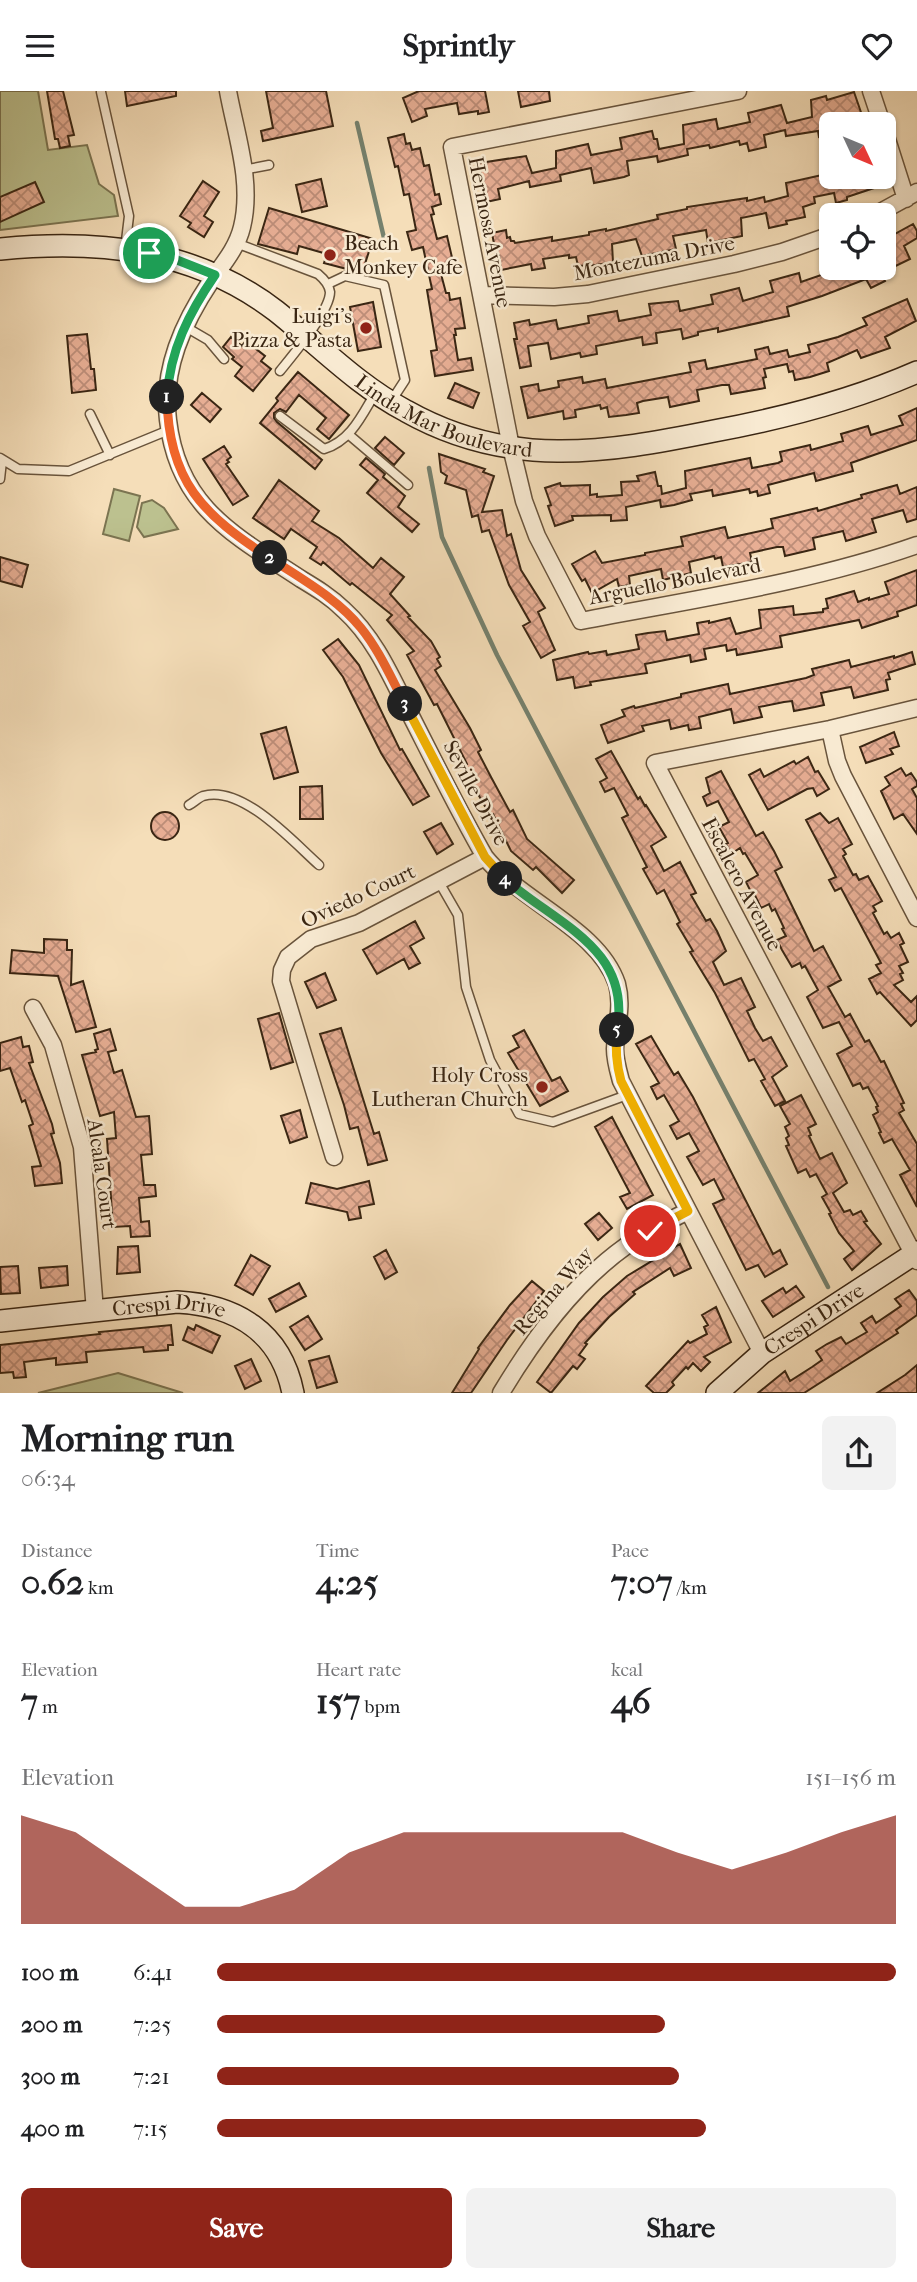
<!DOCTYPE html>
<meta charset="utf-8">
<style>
:root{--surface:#fff;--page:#f2f2f2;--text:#202124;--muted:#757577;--accent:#8f2418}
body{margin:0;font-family:"IM FELL French Canon",serif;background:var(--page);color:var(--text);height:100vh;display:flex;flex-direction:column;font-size:26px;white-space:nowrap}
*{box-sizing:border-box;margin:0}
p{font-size:23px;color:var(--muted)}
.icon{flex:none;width:38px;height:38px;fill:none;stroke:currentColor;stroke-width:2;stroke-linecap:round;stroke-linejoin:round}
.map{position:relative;height:1302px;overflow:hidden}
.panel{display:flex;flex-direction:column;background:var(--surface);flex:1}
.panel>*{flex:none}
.needle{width:46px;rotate:134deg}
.tools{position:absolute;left:819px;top:21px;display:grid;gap:14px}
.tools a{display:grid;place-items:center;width:77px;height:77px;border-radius:10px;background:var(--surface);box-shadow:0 2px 5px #0004;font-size:35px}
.pin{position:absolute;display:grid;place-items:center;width:60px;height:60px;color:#fff;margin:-30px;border:4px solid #fff;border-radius:50%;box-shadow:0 2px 7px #0007}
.km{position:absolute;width:35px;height:35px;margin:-18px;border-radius:50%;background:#222;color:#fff;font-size:19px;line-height:35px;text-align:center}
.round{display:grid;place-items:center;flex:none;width:74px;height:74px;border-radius:10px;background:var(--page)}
.headline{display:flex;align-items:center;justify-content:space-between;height:119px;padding:0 21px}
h1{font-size:38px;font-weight:700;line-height:52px}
.metrics{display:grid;grid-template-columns:repeat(3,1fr);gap:10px;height:119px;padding:7px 21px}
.metrics div{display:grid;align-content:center}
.metrics b{font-size:35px;font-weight:700}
.metrics small{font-size:19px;font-weight:400}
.metrics p{font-size:19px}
.chart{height:196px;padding:14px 21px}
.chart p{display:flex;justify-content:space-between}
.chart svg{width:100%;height:126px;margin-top:7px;fill:var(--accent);opacity:.7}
.cta{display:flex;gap:14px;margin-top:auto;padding:14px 21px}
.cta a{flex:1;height:80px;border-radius:10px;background:var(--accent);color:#fff;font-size:28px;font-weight:700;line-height:80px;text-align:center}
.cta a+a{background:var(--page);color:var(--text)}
ul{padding:0 21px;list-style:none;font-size:23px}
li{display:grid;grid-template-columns:112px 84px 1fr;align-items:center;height:52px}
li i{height:18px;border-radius:9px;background:var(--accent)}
header{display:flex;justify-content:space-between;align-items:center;height:91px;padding:0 21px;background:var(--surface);font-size:32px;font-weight:700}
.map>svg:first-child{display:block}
.green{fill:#bcc18f;stroke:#7b7451;stroke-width:2}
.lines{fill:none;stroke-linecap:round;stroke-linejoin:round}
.stream{stroke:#75816e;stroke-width:4.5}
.building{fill:url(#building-cross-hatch);stroke:#3a2613;stroke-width:2}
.lane-casing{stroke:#69543c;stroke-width:11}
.street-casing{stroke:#69543c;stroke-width:19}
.secondary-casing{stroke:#3a2613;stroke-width:24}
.lane{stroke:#f8ead2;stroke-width:8}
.street{stroke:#f8ead2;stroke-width:16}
.secondary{stroke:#f8ead2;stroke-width:21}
.split-1-casing{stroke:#fff;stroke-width:14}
.split-2-casing{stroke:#fff;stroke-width:14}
.split-3-casing{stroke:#fff;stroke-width:14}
.split-4-casing{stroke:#fff;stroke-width:14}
.split-5-casing{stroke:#fff;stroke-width:14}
.split-6-casing{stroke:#fff;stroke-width:14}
.split-1{stroke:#22a559;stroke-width:9}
.split-2{stroke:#f0652b;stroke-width:9}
.split-3{stroke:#f0652b;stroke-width:9}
.split-4{stroke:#f5b400;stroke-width:9}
.split-5{stroke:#22a559;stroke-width:9}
.split-6{stroke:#f5b400;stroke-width:9}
.poi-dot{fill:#8f2418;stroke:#f8ead2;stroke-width:2.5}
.labels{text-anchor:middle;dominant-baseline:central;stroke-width:5;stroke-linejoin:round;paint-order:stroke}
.street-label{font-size:21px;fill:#3a2613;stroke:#f8ead2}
.poi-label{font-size:21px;fill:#3a2613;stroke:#f8ead2;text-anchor:end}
</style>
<header><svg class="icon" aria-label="menu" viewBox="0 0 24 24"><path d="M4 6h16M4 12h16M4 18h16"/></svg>Sprintly<svg class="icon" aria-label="heart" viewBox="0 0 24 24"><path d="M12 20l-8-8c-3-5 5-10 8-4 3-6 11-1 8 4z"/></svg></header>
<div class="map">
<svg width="917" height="1302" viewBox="0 0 917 1302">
<defs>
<pattern id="building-cross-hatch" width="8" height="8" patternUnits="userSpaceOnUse" patternTransform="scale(1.75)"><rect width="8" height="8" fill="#e7ae94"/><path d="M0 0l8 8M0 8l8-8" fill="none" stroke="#bc8d78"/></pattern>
</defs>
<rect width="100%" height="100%" fill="#f5deb9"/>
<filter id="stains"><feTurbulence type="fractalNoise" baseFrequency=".00286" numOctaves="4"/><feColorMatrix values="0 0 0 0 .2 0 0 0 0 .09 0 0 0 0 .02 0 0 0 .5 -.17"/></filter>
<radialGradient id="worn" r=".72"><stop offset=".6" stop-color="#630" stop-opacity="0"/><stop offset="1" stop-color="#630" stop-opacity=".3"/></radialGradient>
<path class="green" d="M0,0H38L48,59L87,54L99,93L114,104L118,125L0,139Z
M114,398L140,405L129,450L103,443Z
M152,409L164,417L178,438L144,446L137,436L142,412Z
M118,1282L183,1302H38Z"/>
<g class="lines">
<path class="stream" d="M357,32L384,147
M429,377L442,446L497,564L828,1196"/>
</g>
<path class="building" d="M47,0H63L74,44L68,45L70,55L60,57L58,48H55Z
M125,0H176V5L127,15Z
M266,0H326L333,35L263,50L261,40L273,37Z
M419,0H485L489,21L478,23V20L459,23L457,12L425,18L427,25L412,31L403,7Z
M518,0H549L550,10L521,16Z
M854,1L865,33H831V43L819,46L818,40L786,45L785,39L764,44L766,56L749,60L747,52L740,54L739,50L710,57L709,54L687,58L688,64L658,71L657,65L627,70L629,84L624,86L594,92L591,77L560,84L561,90L530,96L529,90L498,98L500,108L486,111L479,72L526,65L532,82L556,77V60L588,53L591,64L622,58L620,47L652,40L654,48H657L659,58L684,53L683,34L716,28L718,38L750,31L748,22L781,14L787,32L812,26L811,9L826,5L827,9Z
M404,43L406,53L410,52L412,59L420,57L424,75L429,74L435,104L439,103L441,113L432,116L434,123L431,124L437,148L447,145L454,175L444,177L445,182L441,183L446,202H449L450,209L460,207L465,237L455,238L456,244H454L458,269L471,267L473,279L435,285L431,260L437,259L427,199L432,198L423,156L412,159L407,141L416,139L409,103L404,104L398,75L395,76L388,47Z
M831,82V86H874L877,96L847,106V109L836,112L834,102L814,106L815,112L803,116L805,126L786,130L787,133L769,137L766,122L741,127L742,145L708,152L706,139L673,145L676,158L642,165L636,148L612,153L613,171L596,174L578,175L576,166L569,167V164L543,168L545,177L532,179L531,173L501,179L499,164H496L492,142L506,139L507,147L510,146L511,150H514L515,152L552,146V150L589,144V141L606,138V140L658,128L657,124L687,118V116L747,107V110L764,106L765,111L788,105L786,92Z
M321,88L327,115L302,121L296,94Z
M203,90L219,101L204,125L213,131L204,146L188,136L191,132L180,125Z
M35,91L44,111L0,131V106Z
M269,117L373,148L362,182L324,172L327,163L299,155L297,163L258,153Z
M913,133L917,140V147L904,155L910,168L881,182L885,190L871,197L866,188L822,205L787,216L789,225L718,241V237L698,241V244L683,248L681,238L656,242L657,252L643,254L642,246L596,255L597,263L581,266L580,262L551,268L548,252L528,255L531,275L520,277L514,248H517L514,232L529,229L530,234L556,229L558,238L589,232L588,225L617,220L619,230L651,224L649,213L678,210L680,220L713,213L711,204L739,197L743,210L773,201L770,190L799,182L801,191L833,180L831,177H884V161L891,157L886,148Z
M907,208L916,230L885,246L890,257L861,267L857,259L827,272L829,280L810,286L795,289L793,280L789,281L787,273L764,278L766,286L763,287L765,297L731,303L729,294H722L697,299L699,310L670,316L668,306L643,310L637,312L639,322L626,324L609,326L607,316L601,318L600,314L575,319L576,326L564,328L563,320L528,327L521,296L538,293L539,300L559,296L558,290L582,286L583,292L605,288L607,297L691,281L689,272L705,269L707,278L757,268L755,259L768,256L770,263L787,259L789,266L810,261L808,254L838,246L867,234L863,227Z
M373,211L381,256L358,260L350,216Z
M87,243L91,278H94L96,299L72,302L67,245Z
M231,246L242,255L244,252L249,256L251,254L265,265L261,270L271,278L253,300L235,285L242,276L232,268L234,266L223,256Z
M298,281L349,324L329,348L317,338L326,327L299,304L286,321L280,318L274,322V327L277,331L322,369L315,378L260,332L278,310L276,307Z
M455,292L479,302L473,317L448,307Z
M202,302L221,318L210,331L191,314Z
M917,317V349L851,372L853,380L816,390L814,382L768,394L770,402L758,405L757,400L750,402L749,398L713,405L712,399L690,403L692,409L674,414L661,416L660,409L626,416L627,429L611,430V424L572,425L573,429L555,435L548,415L551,414L545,397L560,392L561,395L590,394V404L597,403V406L622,404L621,391L639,390L637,385L655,381L658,395H661L662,403L686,397L685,380L750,367L752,377L778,372L782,370L780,361L810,354L811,359L843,350L841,343L868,335L871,344L903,334L899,325Z
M385,346L404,362L394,374L375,357Z
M224,355L231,366L227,369L229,371L226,373L248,405L233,414L203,368Z
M439,363L485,378L483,381L494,385L482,421L502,419L507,445L511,443L521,479L545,517L538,521L555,559L541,567L523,535L530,531L509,494L489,439L482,441L478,424L472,426L466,399L445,392L447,385L441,381Z
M366,367L385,383L383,386L405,405L398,416L419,433L412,441L367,402L378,389L360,374Z
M279,389L319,420L312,430L339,447L373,477L381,467L404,486L390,503L410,525L408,526L431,550L440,566L437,568L441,575L435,579L470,637L481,659L478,661L491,686L510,721L513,719L527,748L574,789L562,802L536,776L533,779L511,760L493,723L490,724L478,703L465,674L467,673L437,613L434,614L407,564L414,560L387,529L392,524L352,492L350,494L323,471L321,474L310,467L317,456L291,438L284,448L253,427Z
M897,394L900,403L917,396V428L907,431L903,419L872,428L876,441L846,450L843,440L813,447L815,458L785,465L783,456H777L750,462L752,471L723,476L721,466L715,468L714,465L689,471L691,482L663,489L661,478L629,485L630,494L619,496L617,488L592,502L585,488L582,490L572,473L595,460L602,472L645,464V462L683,455L681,446L725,436L728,447L765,439L773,437L771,428L817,417L818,420L862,407L861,404Z
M0,466L28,474L22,496L0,490Z
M917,479V514L897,521L898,525L862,537L859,529L780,545L782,556L737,564L736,558L727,560L726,554L704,558L706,568L691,571L690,564L645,573L647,582L590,591L591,594L575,597L573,586L557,589L553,569L588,561L589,563L606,560L607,564L639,558L636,544L648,542L665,540L667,549L699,543L697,532L709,530V532L730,527L736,543L761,537L759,519L793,515L794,524L823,521V518L828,517L826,508L854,500L858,511L869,507V509L889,503L885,491Z
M338,548L359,574L400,659L402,658L429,705L413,714L381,662L343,586L323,559Z
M912,561L915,573L888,582L890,588L886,589L888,599L854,607L851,596L845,597L821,602L824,614L815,616L794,620L792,610L784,611L759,616L762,626L734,632L731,618L699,626L701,637L689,639L688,634L671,638L669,629L642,635L644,640L608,652L601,634L625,625L622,619L634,615L635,617L681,606V603L728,593L730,603L806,587L814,584L812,578L849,569L851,576L894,565V567Z
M286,636L298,681L274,688L261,643Z
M894,641L899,655L890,658L893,663L866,672L860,656Z
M611,660L638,708L640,706L645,715L646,714L666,746L651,755L664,780L680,771L696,802L691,804L706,830L710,828L717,840L726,860L713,871L724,894L741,887L755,916L747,920L755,937L763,950L771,946L787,975L772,986L785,1010L775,1015L761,990L765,988L754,968L749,970L715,902L690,861L693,860L677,833L680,831L664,799L657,803L643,778L647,776L622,727L628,724L614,697L605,701L600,691L607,687L596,668Z
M808,666L815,681L818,680L829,698L817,705L813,697L807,698L768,719L749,684L760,678L764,686L794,670L796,673Z
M901,677L906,685L911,682L917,691V695L912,698L917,707V743L903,723L894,728L881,700L890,694L885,686Z
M721,680L756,745L763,741L774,760L782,776L775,780L814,860L823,855L841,889L828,896L845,926L850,923L865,951L869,949L881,971L884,970L904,1012L901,1013L904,1019L899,1022L917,1053V1116L900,1084L910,1079L892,1048L884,1052L879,1042L881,1041L873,1024L878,1021L876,1016L878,1015L868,996L863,998L860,992L853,995L837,963L852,955L839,931L823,937L807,906L818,899L805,875L802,877L800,872L792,876L782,859L777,849L786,845L782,838L784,837L775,818L772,820L769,813L761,817L753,800L751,801L746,791L758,784L745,762L743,763L740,757L731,763L726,753L728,752L719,736L729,731L718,710L707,715L703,706L710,702L706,687Z
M322,695L323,728H300V696Z
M151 735a14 14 0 1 1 28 0a14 14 0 1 1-28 0Z
M820,722L829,732L838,727L852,753L843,758L846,763L843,765L853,784L856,783L859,789L868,785L882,810L873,815L876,820L873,822L884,843L887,841L891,847L899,842L904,852L900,854L908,871L899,875L903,882L900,883L903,889L894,894L911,911L917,905V929L911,935L880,901L877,903L869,888L881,882L876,874L881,872L841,797L835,800L829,789L836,786L806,729Z
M441,732L453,753L437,763L424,741Z
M415,830L424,847L410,855L420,872L409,878L404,868L377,883L363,859Z
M44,848L67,849V859H72L71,894L83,890L96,936L76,941L58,885L10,882L12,859L44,862Z
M325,882L336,909L317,917L305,891Z
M279,922L293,971L271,978L258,928Z
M341,937L374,1043L379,1041L387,1069L368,1074L358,1036L350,1038L344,1014L320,943Z
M110,938L116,959L108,961L114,982L122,979L136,1026L149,1025L152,1063L141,1064L144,1094H155L156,1105L139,1107L141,1131L149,1130L150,1145L131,1146L130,1135L113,1136L107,1048L116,1047L114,1021L100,1025L82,964L96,961L95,959L98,958L94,943Z
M524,939L552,990L560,986L568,1000L540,1015L508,962L519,956L513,945Z
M651,945L674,984L678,981L693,1006L773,1163L780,1159L787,1173L765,1186L758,1174L746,1179L713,1113L724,1108L714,1088L703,1094L687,1066L699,1060L689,1042L677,1048L670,1035L679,1030L664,1004L657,1008L651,996L659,992L636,953Z
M21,946L23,956L29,955L33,971L29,972L52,1033L54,1042L51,1043L60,1072L62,1092L35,1095L32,1076L41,1075L29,1035L33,1033L25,1009L22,1011L10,977L0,980V952Z
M801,1004L816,1033L808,1037L811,1044L809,1045L820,1068L832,1062L847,1092L833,1102L844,1121L850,1119L853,1124L861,1120L867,1130L864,1131L881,1153L852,1179L844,1168L854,1160L839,1142L829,1123L831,1122L822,1106L827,1103L816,1083L810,1086L806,1078L798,1082L786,1055L789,1054L786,1047L789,1045L785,1036L790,1033L780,1015Z
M300,1019L307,1046L290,1052L281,1025Z
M612,1026L653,1104L627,1118L620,1106L630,1102L595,1036Z
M369,1090L374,1113L359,1116L361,1127L349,1129L347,1121L306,1112L311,1092L337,1098Z
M599,1122L612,1137L598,1149L585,1133Z
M680,1153L691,1177L674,1185L670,1177L633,1201L635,1203L609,1226L585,1252L587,1253L579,1264L585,1268L577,1278L573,1275L551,1302L537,1291L579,1232L603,1206L627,1185Z
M138,1155L140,1181L117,1183L118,1156Z
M386,1159L397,1181L385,1188L374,1166Z
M251,1164L270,1175L253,1204L235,1194Z
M18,1175L20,1202L1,1203L0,1176Z
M67,1175L68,1194L41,1197L39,1177Z
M532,1190L544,1200L507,1249L471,1302H452L479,1258L478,1257L510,1214Z
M299,1192L306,1205L276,1221L269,1208Z
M796,1195L804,1206L773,1226L762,1210L783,1197L786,1202Z
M909,1199L917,1210V1224L896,1239L898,1242L804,1302H758L785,1280L790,1290L812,1276L822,1269L816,1260L827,1253L841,1246L846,1253L867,1241L861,1232L872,1225L876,1232L901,1215L895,1208Z
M716,1216L731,1251L704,1266L710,1271L701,1280L693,1272L688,1278L686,1276L672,1291L674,1294L666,1302H654L646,1295L688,1250L690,1252L707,1243L704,1236L708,1234L702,1224Z
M308,1225L322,1248L305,1259L290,1236Z
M171,1234L173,1254H168V1259L144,1261L143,1256L86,1261L87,1271L56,1274V1267L24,1271L26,1286L14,1287L13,1281L0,1282V1254L100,1243L99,1241Z
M196,1234L220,1245L212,1262L183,1249L188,1236L194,1239Z
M329,1265L337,1291L317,1297L309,1270Z
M251,1268L261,1290L245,1298L235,1275Z
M917,1274V1302H877L905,1284Z"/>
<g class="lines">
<defs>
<path id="lane" d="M101,1L129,125L125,158
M243,79L269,74
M236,152L318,183C324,188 329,193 330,201C330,220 293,264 280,280
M328,193L345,185L384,194L405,289L392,309
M184,235L208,249L224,268
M90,323L110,364
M280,325L324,358C350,350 361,326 374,304
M348,343L408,394
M0,367L18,378L69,380L169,339
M0,388L2,370
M189,714C193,712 198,707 203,705C242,693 293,751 319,774
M439,791L458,824L466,896L490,969L519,1023L553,1031L627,1004"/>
<path id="street" d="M228,0C236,44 253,91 242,136C237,157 223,173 211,190C183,232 162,278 168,329C178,416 234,444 301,488C316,497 331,506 344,519C374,546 391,585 409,621C434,670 458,719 485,766C521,811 599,838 617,893C623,915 616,936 615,958C615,969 618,979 621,990L762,1262
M738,0L452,56L511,356L524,410L537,445L581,530C694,508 809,492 917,454
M871,0L882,33
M884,39L906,108
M875,124L917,101
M481,204L554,206L588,203L734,173L782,161L831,144
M917,617L830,638L655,672L917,1170
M830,638L837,670L843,685L917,827
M33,917L53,954L82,1056L95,1220
M334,1066L281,890L282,879L288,866L311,848L359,832L485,766
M501,1302C534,1247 574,1192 626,1155C645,1141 667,1131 688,1120"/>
<g id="secondary">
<path id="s1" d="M0,158C99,148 195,158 276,220C319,254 357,294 406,320C509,378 605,362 714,340C784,327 851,310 917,281"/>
<path id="s2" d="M0,1230L177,1211C236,1214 281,1241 293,1302"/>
<path id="s3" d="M717,1302L762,1262L917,1161"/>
</g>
</defs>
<use href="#lane" class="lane-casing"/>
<use href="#street" class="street-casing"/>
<use href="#secondary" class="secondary-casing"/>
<use href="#lane" class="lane"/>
<use href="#street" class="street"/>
<use href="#secondary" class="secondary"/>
</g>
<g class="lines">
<defs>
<path id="split-1" d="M149,162L172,167L215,184C189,222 170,259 167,306"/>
<path id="split-2" d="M167,306C168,390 203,424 270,467"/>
<path id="split-3" d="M270,467C301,488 337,507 361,537C379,559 391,587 405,613"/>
<path id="split-4" d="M405,613L485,766L505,788"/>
<path id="split-5" d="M505,788C556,833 632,857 617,939"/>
<path id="split-6" d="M617,939C615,958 616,972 621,990L688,1120L650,1140"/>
</defs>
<use href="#split-1" class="split-1-casing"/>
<use href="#split-2" class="split-2-casing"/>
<use href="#split-3" class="split-3-casing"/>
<use href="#split-4" class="split-4-casing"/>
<use href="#split-5" class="split-5-casing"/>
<use href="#split-6" class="split-6-casing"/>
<use href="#split-1" class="split-1"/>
<use href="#split-2" class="split-2"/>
<use href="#split-3" class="split-3"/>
<use href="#split-4" class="split-4"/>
<use href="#split-5" class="split-5"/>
<use href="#split-6" class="split-6"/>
</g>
<g class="poi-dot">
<circle cx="330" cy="164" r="7"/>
<circle cx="366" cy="237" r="7"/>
<circle cx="542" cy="996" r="7"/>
</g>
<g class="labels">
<g class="street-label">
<text transform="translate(490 141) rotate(79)">Hermosa Avenue</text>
<text transform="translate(654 167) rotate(-11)">Montezuma Drive</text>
<text stroke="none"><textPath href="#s1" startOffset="492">Linda Mar Boulevard</textPath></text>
<text transform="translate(675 490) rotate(-11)">Arguello Boulevard</text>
<text transform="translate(476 702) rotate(62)">Seville Drive</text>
<text transform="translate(742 793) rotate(62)">Escalero Avenue</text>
<text transform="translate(358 805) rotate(-25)">Oviedo Court</text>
<text transform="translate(102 1083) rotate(82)">Alcala Court</text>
<text transform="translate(553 1200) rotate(-49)">Regina Way</text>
<text stroke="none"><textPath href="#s2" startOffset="170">Crespi Drive</textPath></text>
<text stroke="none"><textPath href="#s3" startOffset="122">Crespi Drive</textPath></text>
</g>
<g class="poi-label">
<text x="344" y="152" text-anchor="start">Beach<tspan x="344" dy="24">Monkey Cafe</tspan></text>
<text x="352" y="225">Luigi's<tspan x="352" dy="24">Pizza &amp; Pasta</tspan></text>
<text x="528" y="984">Holy Cross<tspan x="528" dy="24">Lutheran Church</tspan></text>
</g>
</g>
<rect width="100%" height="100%" filter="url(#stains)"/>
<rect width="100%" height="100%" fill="url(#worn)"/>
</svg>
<div class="tools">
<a><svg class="needle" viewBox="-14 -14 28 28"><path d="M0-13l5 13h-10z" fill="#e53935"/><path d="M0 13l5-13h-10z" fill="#757577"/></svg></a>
<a><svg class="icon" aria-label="locate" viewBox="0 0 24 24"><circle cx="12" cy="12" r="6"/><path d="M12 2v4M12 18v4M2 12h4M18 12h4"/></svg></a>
</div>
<div class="pin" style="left:149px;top:162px;background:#1e9e55"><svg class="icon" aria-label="arrive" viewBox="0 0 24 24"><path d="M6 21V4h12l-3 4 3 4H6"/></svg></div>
<div class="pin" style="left:650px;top:1140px;background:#d93025"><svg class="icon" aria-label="check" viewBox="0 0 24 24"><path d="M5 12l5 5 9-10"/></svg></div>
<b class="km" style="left:167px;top:306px">1</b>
<b class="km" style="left:270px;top:467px">2</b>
<b class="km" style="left:405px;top:613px">3</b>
<b class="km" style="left:505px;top:788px">4</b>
<b class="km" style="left:617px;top:939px">5</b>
</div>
<section class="panel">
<div class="headline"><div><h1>Morning run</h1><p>06:34</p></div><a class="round"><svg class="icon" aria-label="share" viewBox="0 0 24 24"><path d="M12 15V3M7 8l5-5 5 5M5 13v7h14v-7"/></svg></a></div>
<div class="metrics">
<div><p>Distance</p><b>0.62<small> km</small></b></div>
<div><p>Time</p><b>4:25</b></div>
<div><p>Pace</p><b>7:07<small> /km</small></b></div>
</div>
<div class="metrics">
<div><p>Elevation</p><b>7<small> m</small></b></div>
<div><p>Heart rate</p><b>157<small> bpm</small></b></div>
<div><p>kcal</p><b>46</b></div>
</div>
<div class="chart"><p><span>Elevation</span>151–156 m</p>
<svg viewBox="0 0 160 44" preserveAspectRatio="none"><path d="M0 44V6L10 12L20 25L30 38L40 38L50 32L60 19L70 12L80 12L90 12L100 12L110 12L120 19L130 25L140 19L150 12L160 6V44z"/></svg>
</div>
<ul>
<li><b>100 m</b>6:41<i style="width:100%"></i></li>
<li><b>200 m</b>7:25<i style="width:66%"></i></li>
<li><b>300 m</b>7:21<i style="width:68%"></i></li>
<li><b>400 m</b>7:15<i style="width:72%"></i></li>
</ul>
<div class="cta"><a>Save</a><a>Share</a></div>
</section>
